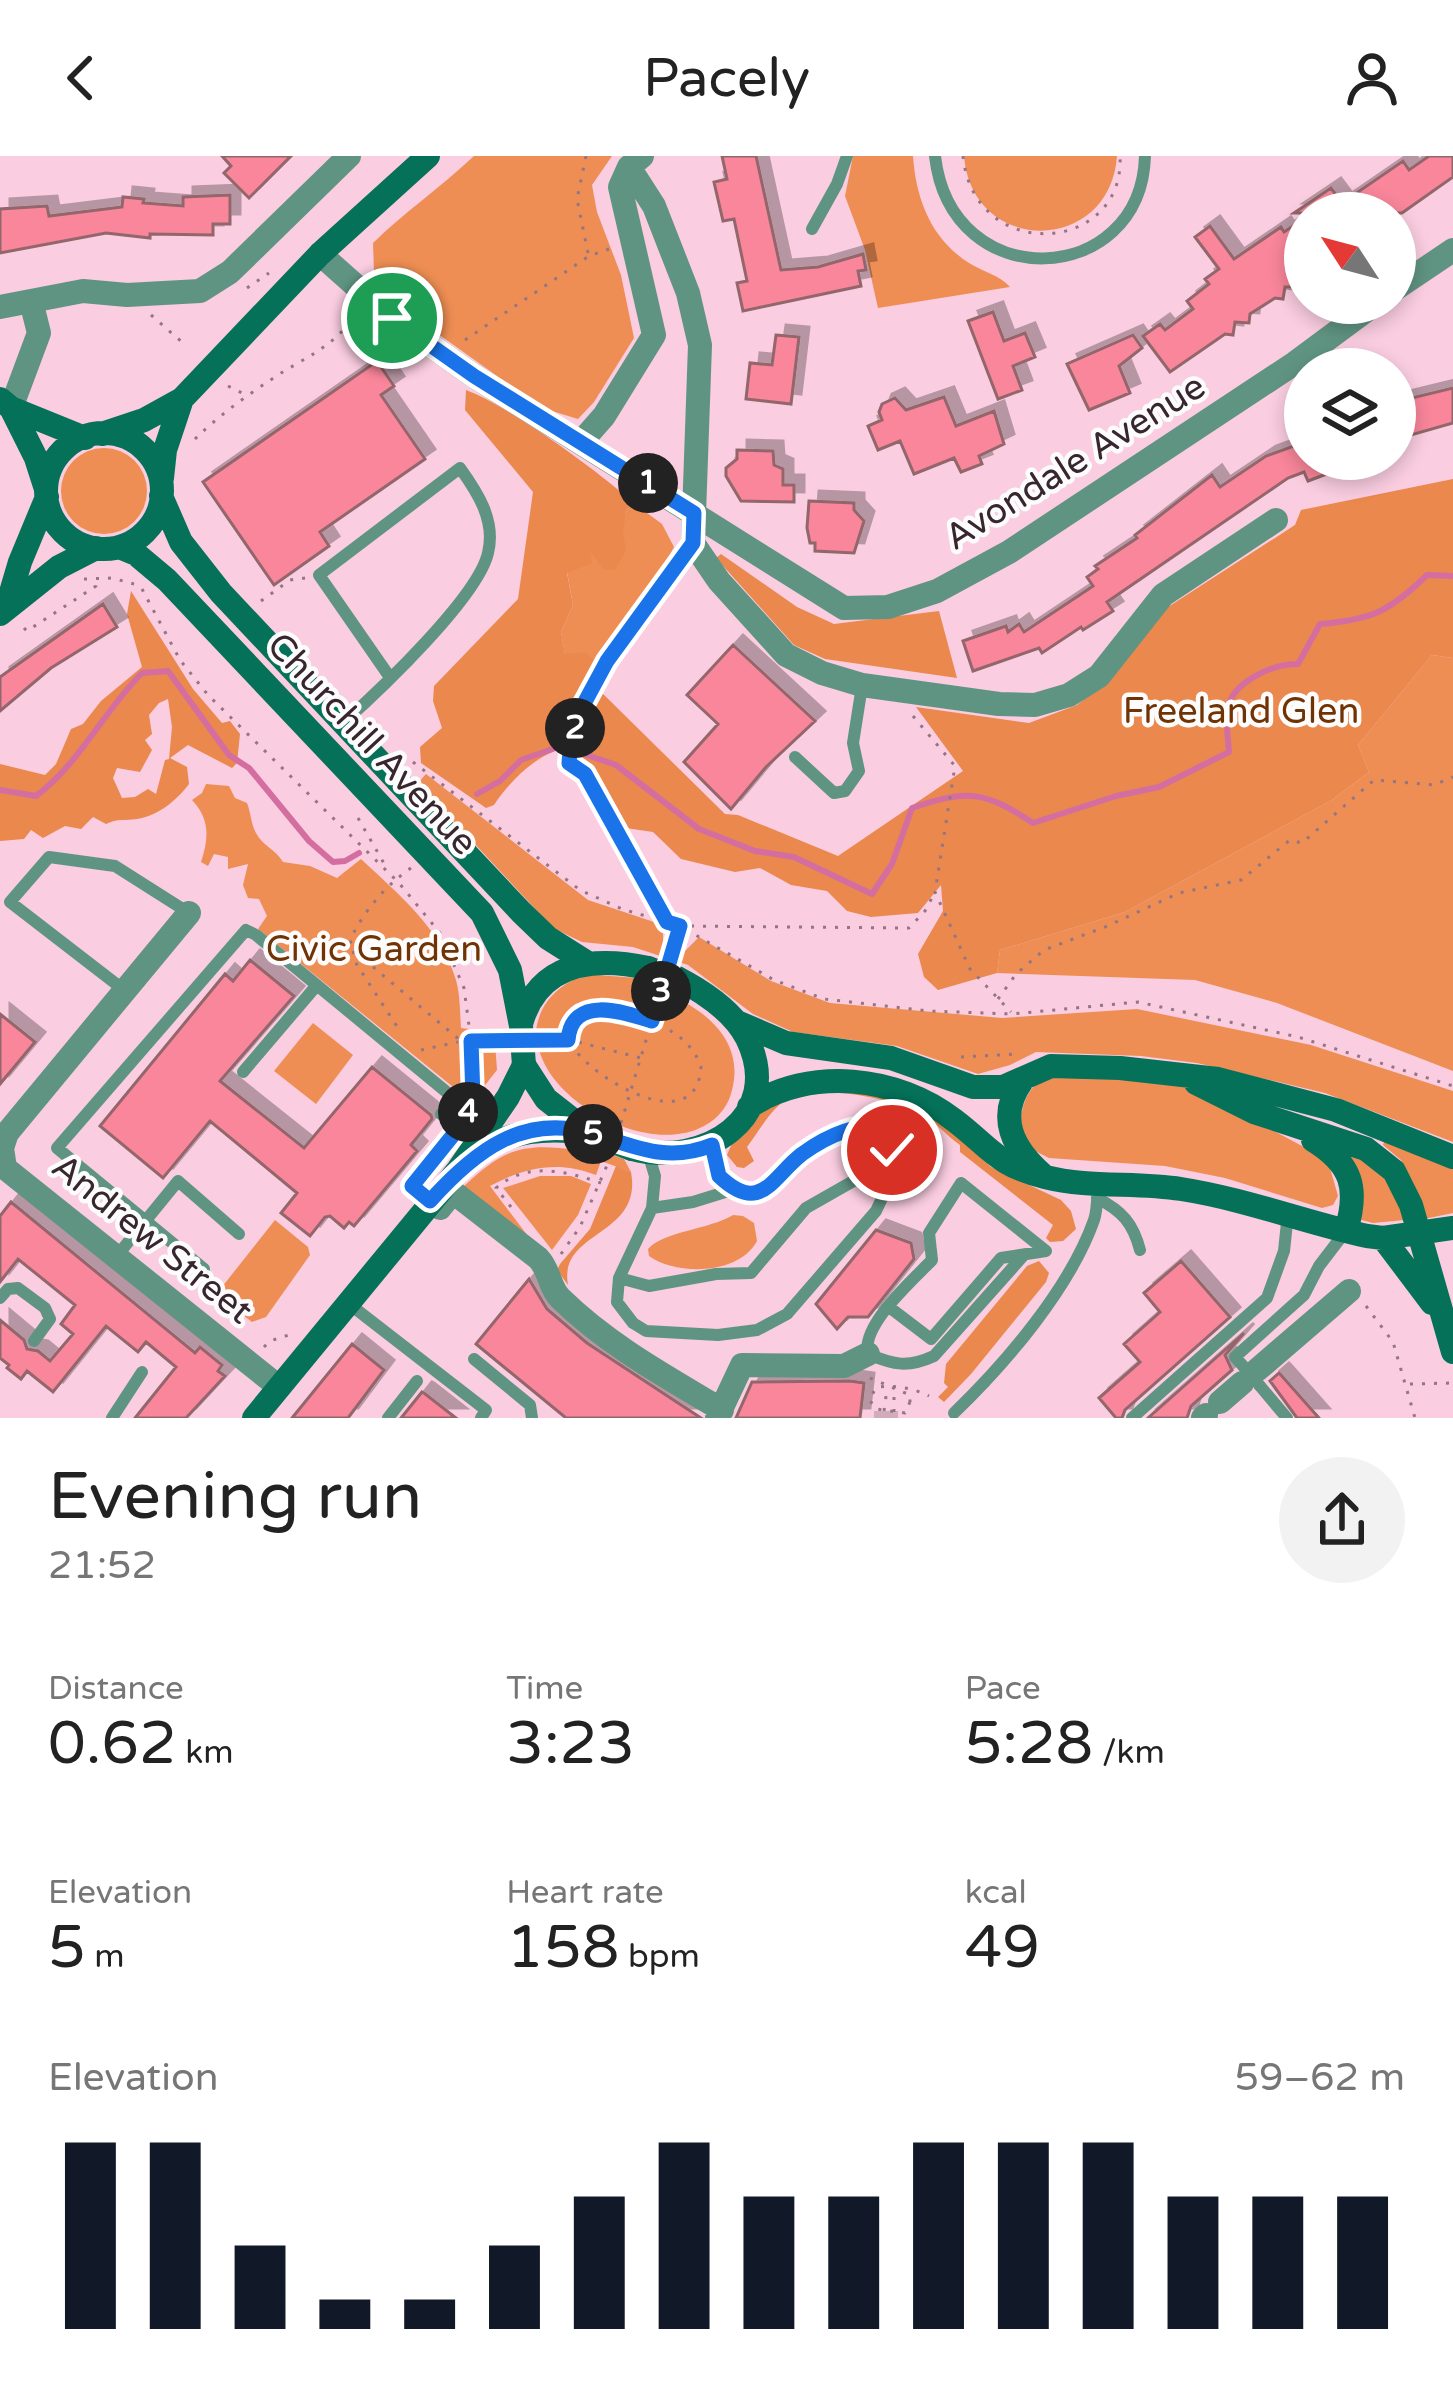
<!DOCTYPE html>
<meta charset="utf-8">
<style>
:root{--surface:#fff;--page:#f2f2f2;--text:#222;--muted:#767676;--accent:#111827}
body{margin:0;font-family:"Varela Round",sans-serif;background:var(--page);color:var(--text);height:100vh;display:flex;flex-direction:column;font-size:45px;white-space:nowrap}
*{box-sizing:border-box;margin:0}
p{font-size:39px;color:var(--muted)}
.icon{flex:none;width:66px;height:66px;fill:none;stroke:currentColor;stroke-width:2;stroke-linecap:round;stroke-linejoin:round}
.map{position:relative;height:1262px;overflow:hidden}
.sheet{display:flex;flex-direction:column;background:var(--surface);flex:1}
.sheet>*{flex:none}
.needle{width:78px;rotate:306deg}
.fabs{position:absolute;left:1284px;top:36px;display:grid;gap:24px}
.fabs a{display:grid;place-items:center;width:132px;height:132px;border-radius:50%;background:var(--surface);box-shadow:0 6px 18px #0003;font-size:60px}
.pin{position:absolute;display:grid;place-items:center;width:102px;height:102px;color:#fff;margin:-51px;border:6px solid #fff;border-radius:50%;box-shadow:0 3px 12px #0007}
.km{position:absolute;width:60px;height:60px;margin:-30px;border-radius:50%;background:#222;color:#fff;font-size:33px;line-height:60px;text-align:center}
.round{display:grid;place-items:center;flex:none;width:126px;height:126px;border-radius:63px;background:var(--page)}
.overview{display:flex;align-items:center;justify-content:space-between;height:204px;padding:0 48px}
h1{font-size:66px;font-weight:600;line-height:90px}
.metrics{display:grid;grid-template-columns:repeat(3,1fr);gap:18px;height:204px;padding:12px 48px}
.metrics div{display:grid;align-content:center}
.metrics b{font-size:60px;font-weight:600}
.metrics small{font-size:33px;font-weight:400}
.metrics p{font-size:33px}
.chart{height:336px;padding:24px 48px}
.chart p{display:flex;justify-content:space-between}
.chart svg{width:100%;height:216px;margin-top:12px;stroke:var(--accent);stroke-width:6}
header{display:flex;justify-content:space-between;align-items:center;height:156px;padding:0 48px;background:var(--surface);font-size:54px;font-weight:600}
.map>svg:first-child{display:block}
.green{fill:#ee8e54}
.forest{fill:#ea884d;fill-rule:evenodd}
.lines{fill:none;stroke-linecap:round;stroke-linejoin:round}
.stream{stroke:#d46ea1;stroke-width:6}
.building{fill:#f9869a;stroke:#92666b;stroke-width:3;filter:url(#shadow)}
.street-tunnel{stroke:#d3acbc;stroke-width:24;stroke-dasharray:24 12;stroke-linecap:butt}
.path{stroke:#947683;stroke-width:3;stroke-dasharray:3 9;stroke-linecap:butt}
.lane{stroke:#609482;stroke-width:12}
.street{stroke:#609482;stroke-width:24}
.secondary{stroke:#047158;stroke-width:24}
.path-bridge{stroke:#947683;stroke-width:3;stroke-dasharray:3 9;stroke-linecap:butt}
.lane-bridge{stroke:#609482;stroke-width:12}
.secondary-bridge{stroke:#047158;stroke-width:24}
.route-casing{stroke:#fff;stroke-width:24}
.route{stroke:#1a73e8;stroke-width:15}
.labels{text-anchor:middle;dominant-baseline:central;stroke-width:9;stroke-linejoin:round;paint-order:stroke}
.street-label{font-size:36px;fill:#37262e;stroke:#fcfcfc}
.park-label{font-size:36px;fill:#713303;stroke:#fcfcfc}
</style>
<header><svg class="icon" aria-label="back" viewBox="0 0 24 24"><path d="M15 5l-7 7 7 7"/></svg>Pacely<svg class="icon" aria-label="person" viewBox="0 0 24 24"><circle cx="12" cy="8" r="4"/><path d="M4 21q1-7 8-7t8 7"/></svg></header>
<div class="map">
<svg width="1453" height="1262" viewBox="0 0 1453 1262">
<defs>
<filter id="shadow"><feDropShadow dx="10" dy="-10" stdDeviation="0" flood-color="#0004"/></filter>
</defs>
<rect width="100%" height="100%" fill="#facde0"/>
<path class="green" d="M474,0H612L592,29L597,56L621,119L634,182L594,246L578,263L542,252L427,170L374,116L373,87C406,55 441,31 474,0Z
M853,0H913C916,43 931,83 969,107C983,116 1000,119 1010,131L878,152L865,94L845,40Z
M964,0H1117C1110,99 972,100 964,0Z
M61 335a43 43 0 1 1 86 0a43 43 0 1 1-86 0Z
M635,348L662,368L674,391L597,532L565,499L561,476L573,449L567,416L588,391L622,375L626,354Z
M1432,499L1453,502V915L1277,847L1195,824L997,817L1000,794L1125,756L1332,644L1369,616L1358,589Z
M426,618L588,744L663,769V787L685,795L699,781L771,825L830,847L1002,862L1137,853L1311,889L1453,935V986L1325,937L1197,907L1141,900L1036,896L1010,909L978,918L897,890L793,876L753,858L688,809L633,791L582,786L553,772L418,627Z
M206,628L229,630L235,642L247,647C251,657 251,668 256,677C263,690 275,693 283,706L310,710L337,722L361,703C399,739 440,771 456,824C460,838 460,857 461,872L477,874L495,887L497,914L478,938L468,935L463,939L258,773L267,760L259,743L248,742L243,729L248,708L228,713V701L214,698L208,710L201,706C209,682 210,663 192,644L202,637Z
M584,818L637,822L666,833L665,837C705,853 745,885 732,934C729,949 718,963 704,970C649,1000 549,948 538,889L561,887L562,876L536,874C541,844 558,831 584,818Z
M313,867L353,899L316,948L274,915Z
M1053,917L1167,923L1200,935L1315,997L1330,1012L1338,1040L1333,1049L1322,1052L1225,1022L1165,1010L1049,1002L1031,993L1019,975C1023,945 1025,932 1053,917Z
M1386,980L1453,1011V1057L1424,1063L1401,1004L1383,989Z
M1333,985L1388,1017L1405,1064L1373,1067L1354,1062Z
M579,987L624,1003L631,1016L601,1005L596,1019C558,1004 525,1011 490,1030L537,1092L462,1032C502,994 521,986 576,994Z
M540,1020H571L591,1028L578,1059L552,1094L503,1032Z
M733,1059L743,1060L754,1067L757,1085C739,1119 677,1120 649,1100L648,1093C664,1075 708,1074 733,1059Z
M275,1064L308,1091L310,1099L266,1161L252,1166L218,1140V1136Z"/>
<path class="forest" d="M466,234C511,251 598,315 635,348L626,354L623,378L626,394L615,414L603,413L590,395L592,407L567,417L573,449L561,476L565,498L585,496L596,506L597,532L725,658L738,659L838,700L963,615L916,551L1029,567L1077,549L1112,521L1168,451L1295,369L1301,354L1453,323V502L1432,499L1358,589L1369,616L1332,644L1125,756L1000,794L997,817L938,834L924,821L918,798L943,755L941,729L918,757L871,761L847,755L827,735L791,729L760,712L735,716L681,703L653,676L612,670L599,656L594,640L591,627L597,616L587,606L579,605V590C544,590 512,622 494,649L486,652L421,607L420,591L442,572L433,545L434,530L518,443L533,336L465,254Z
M721,398L797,451L834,468L939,455L957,522L825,503L794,489L716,402Z
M131,435L193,533L222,567L230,565L240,578L237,607L232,612L188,589L170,602L187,611L189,628C177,644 158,660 137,663C124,665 118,662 106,668L93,661L81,673L65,670L43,682L31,674L24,683L0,685V608L45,619L56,608L71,573L83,568L101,545L142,511L127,458ZM168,543L172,571L169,603L165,604L156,638L148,633L135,641L122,642L113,622L117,612L140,616L152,594L145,584L152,578L149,559L159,547Z
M801,934L879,937L937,961L991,1011L1061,1044L1071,1055L1076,1073L1063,1085L1050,1086L1046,1082L1053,1069L960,996V989C947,980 937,967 923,959C893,942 813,925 783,946C769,956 758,977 747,991L754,1005L744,1012L737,1011L727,999C738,968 771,947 801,934Z
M616,1010L631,1016C643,1081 558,1074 568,1129L557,1114L560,1108L590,1073Z
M1039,1105L1049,1117L1046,1126L971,1218L944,1246L938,1241L948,1231L944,1227L946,1208L1027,1110Z"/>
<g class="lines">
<path class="stream" d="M0,634L36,640C80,607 103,556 142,517L168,515L229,599L249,612L309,685L333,706L345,705L359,697
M477,638L500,625L521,604L561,590L616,609L699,673L755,695L794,701L872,738L892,708L912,652C967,633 985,635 1033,667L1116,640L1159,631L1229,596C1228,583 1226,568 1227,555C1231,526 1272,508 1298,508L1320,468C1372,464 1390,455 1427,419L1453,420"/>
</g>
<path class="building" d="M222,0H291L249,42L224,17L231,10Z
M722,0H756L781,114L818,111L863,98L866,114L858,115L861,130L743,155L737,127L747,125L734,63L723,65L714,26L727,23Z
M1429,0H1453V21L1402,57H1294L1331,32L1342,47L1403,5L1409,14Z
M230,39V68H213V79L150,78V82L106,77L0,97V53L47,50L49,60L122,51L123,41L144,43L143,47L183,50V41Z
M1305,62V122L1299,131H1285L1283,143L1275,142L1250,158L1249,167L1235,166L1233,179L1225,178L1170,216L1143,180L1160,168L1165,174L1193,153L1187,145L1209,128L1205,123L1219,113L1195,81L1210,70L1234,103L1281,71L1284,76Z
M993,156L1004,185L1025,177L1035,201L1013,210L1022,234L998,243L968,165Z
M776,179L799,181L791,248L746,243L750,207L772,209Z
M1133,179L1142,192L1119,210L1130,237L1089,254L1067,208Z
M377,205L394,230L381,239L425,303L320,376L329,390L274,429L203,326Z
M1453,232V267L1404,281L1395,246Z
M944,241L956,270L994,255L1004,288L979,300L982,308L961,316L954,302L914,318L900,285L878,294L868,270L882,264L879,256L882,248L895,242L906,254Z
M1305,286V303L1361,305L1308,325L1304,316L1288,322L1107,446L1113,455L1083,474L1081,471L1042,497L1039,492L973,515L963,485L1006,470L1008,476L1019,468L1024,476L1093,430L1087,421L1098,413L1095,410L1137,382L1135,379L1212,319L1220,331L1266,300Z
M737,294L773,295L774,309L783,313V329H794V346L741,345L726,320V312L737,303Z
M809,345L854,347V354L864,365L854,397L815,395V387H810L807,372Z
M103,448L117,471L51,512L0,555V521Z
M733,489L815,565L766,611L731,653L684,606L718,568L687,539Z
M250,804L294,840L220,925L304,992L372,911L431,959L432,963L411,989L417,995L354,1070L349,1066L344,1072L330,1060L325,1061L310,1080L281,1057L297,1037L210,965L163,1022L100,970L225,818L233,825Z
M0,858L35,886L0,928Z
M11,1046L195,1197L200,1191L222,1209L218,1215L225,1220L186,1262H135L176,1211L146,1186L138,1196L106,1170L53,1236L27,1215L21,1223L7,1212L9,1209L0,1202V1164L24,1184L27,1193L38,1195L50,1205L73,1178L61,1168L75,1149L18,1103L0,1126V1060Z
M876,1074L911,1087L914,1103L868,1161H848L837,1173L816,1148Z
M1181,1105L1230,1161L1125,1254L1122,1262H1116L1099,1242L1140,1206L1124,1188L1160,1156L1144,1137Z
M529,1123L547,1153L587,1187L701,1262H566L476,1188Z
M1244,1177L1225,1199L1232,1214L1191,1250L1187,1262H1148Z
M352,1188L384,1214L348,1262H292Z
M1279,1217L1281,1219L1319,1262H1297L1270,1225Z
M850,1225L864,1227L860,1262H736L752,1226Z
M422,1236L424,1237L456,1262H401Z"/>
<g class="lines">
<path class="street-tunnel" d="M886,1262V1255"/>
<path class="path" d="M586,0L577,43L588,97
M963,0C974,109 1125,98 1120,0
M247,132L269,117
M151,159L183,187
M465,184L589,100L609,93
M228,230L248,240
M195,283C217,261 246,240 272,223C306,200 331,194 356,158
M84,423L112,422L134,428
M142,433L180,504L208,539L399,727L440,777L464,832L471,885L472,946
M261,445L290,424L305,422
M24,472L27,475L96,430V424
M913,560L955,610L935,736L970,813L1011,856
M413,606L580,734L622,753L680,770L774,824L824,843L929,855L1012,858L1138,846L1298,881L1453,930
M358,662L386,711
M411,712C385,730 364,755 350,784L353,794L461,885H497
M666,763L585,618L569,607C575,530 635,469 678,408
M673,794L680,770L909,772L925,755L935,736
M353,795L357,809L400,875
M998,843L1016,818L1044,794L1105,771L1179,737L1241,724L1290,684L1302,687L1374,624L1434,629L1453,621
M614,853C648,864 688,873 701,911C697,985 588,922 569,885C570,858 591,854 614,853Z
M543,885H574L641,902
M421,894L458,886
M961,901L1017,898
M621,967L660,838
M415,1032L412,1030L452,979
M511,1051L496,1032C527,1005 566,1015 601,1027
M561,1098L580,1071L608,1007
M1366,1150L1393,1186L1415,1262
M264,1191L270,1185L292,1178
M870,1222L910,1239V1246
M1410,1228L1453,1227
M884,1255L887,1233
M894,1256V1234"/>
<path class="lane" d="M935,0C951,141 1141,132 1145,0
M812,73L837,28L847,0
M344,566C380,534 478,441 488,397C496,365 478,337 460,312L319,419L389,520
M795,601L834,637L845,635L859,615L853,587L862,530
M124,834L10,746L49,701L115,710L189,757
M243,916L317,829
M648,997L655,1020L652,1052L619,1122L617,1146L633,1167L646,1175L718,1179L757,1174L787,1158L876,1055L891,1023L894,1009L892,986L880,971C856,967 817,984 799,1001C771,1027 757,1056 719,1020L713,989
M1097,1042C1122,1055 1133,1067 1140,1094
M652,1052L693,1046L735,1033
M116,1101L178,1025L239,1078
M204,1113L57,992L246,774L256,779L455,943L441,958
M619,1122L649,1130L716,1118L751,1117L806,1052L878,1011L892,995
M0,1142L8,1133L18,1132L45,1152L50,1163L34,1185
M348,1147L486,1254L481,1262
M889,1151L931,1183L1001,1102L1046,1095L961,1027L929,1077L932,1104C912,1125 861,1169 868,1198C894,1209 908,1212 934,1200L1023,1100
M474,1203L530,1249L532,1262
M1244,1211L1235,1201L1304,1139L1319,1110L1345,1076
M1260,1230L1287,1262
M954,1257C1006,1207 1070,1132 1094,1064C1098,1052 1097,1038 1098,1026
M112,1262L142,1216
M388,1262L417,1225
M1132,1262L1267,1142L1284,1095L1288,1057"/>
<path class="street" d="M629,11L654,50L688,137L700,189L693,387L719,425L786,499L822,517L862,529L999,548L1035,549L1069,539L1099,520L1163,439L1276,364
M320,98L392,162L474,220L844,452L888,451L937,435L1009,396L1295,207L1376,147
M1395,133L1453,94
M0,151L83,135L127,139L200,135L230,116L349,0
M11,252L39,177L31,145
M582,285L604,260L654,179L620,31L629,11L642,0
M189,757L7,977L2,992L5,1012L279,1231
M434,1047L440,1052L453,1036L538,1102C550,1114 549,1131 560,1142C608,1189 665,1220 722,1254
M1257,1214L1349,1135
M1220,1246L1242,1227
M717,1262L742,1209L844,1210L868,1198
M1203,1262L1206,1259"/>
<path class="secondary" d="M0,243L11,252L85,282
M11,252L36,302L45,330
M46 335a58 58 0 1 1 116 0a58 58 0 1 1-116 0Z
M102,278L144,264L182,243L320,98L428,0
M162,322L165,294L182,243
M161,340L181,386L221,437L521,756L548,782L586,806
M119,391L136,398L167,424L482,757L510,814L521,870
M7,450L20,406L47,341
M0,458L59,411L96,392
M737,866L786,887L891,902L973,931H1003L1051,910L1120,912L1218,923L1336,954L1453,1001
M521,868C538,806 593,800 648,812
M524,909L546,943L583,972
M1022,925C996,961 1013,993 1043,1019
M1196,927L1254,956L1366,993L1394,1015L1411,1049L1453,1196
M749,951C809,910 898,920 954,964C991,992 996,1009 1045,1021C1089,1032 1136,1026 1181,1033C1245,1043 1304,1066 1367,1080L1383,1082L1453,1072
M1313,984C1352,1008 1359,1032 1346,1075
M632,993C703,1012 786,962 747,882C733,855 704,836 677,822
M473,1001C508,972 549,972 592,977
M1383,1082L1432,1147
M254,1262L458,1014L508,941L524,909"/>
<path class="path-bridge" d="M910,1246L905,1257L876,1253L869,1243L877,1231C895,1229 913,1232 929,1240"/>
<path class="lane-bridge" d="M1244,1211L1260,1230"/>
<path class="secondary-bridge" d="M648,812L677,822
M521,870L524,909
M606,983L632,993"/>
</g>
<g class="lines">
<defs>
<path id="route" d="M392,162L474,220L694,357L693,387L607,505L580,555L571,585L569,607L585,618L667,766L680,770L652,865C624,856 572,838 568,884L471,885L473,941L466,963L412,1030L430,1045C474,996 523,956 594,978C636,991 668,1007 712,989L719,1020C761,1060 772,1021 802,998C824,982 865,960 889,977L892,994"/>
</defs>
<use href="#route" class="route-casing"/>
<use href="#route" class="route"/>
</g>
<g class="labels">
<g class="street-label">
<text transform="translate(1075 306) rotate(-32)">Avondale Avenue</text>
<text transform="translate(372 588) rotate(47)">Churchill Avenue</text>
<text transform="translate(152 1083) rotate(39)">Andrew Street</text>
</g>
<g class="park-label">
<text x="1241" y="555">Freeland Glen</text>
<text x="374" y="793">Civic Garden</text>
</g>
</g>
</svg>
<div class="fabs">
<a><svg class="needle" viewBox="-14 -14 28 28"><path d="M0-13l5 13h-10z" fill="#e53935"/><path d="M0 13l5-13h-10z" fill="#767676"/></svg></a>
<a><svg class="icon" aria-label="layers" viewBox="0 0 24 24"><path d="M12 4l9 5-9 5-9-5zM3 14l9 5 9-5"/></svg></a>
</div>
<div class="pin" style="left:392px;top:162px;background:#1e9e55"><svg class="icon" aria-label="arrive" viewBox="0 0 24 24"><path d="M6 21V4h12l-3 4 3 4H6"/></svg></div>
<div class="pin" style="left:892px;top:994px;background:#d93025"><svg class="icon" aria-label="check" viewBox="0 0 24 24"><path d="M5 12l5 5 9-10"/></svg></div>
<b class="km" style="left:648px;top:327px">1</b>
<b class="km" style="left:575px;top:572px">2</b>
<b class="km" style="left:661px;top:835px">3</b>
<b class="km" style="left:468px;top:956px">4</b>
<b class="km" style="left:593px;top:978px">5</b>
</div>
<section class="sheet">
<div class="overview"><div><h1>Evening run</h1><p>21:52</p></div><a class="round"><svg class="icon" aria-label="share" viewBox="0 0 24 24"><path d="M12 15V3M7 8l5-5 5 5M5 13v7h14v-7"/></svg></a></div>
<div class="metrics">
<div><p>Distance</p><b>0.62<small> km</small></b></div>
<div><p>Time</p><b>3:23</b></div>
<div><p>Pace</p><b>5:28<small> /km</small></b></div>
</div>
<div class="metrics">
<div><p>Elevation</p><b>5<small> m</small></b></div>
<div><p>Heart rate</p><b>158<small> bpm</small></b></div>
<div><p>kcal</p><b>49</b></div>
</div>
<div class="chart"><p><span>Elevation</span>59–62 m</p>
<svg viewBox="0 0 160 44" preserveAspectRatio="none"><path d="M5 44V6M15 44V6M25 44V27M35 44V38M45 44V38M55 44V27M65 44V17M75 44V6M85 44V17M95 44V17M105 44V6M115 44V6M125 44V6M135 44V17M145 44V17M155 44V17"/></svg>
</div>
</section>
